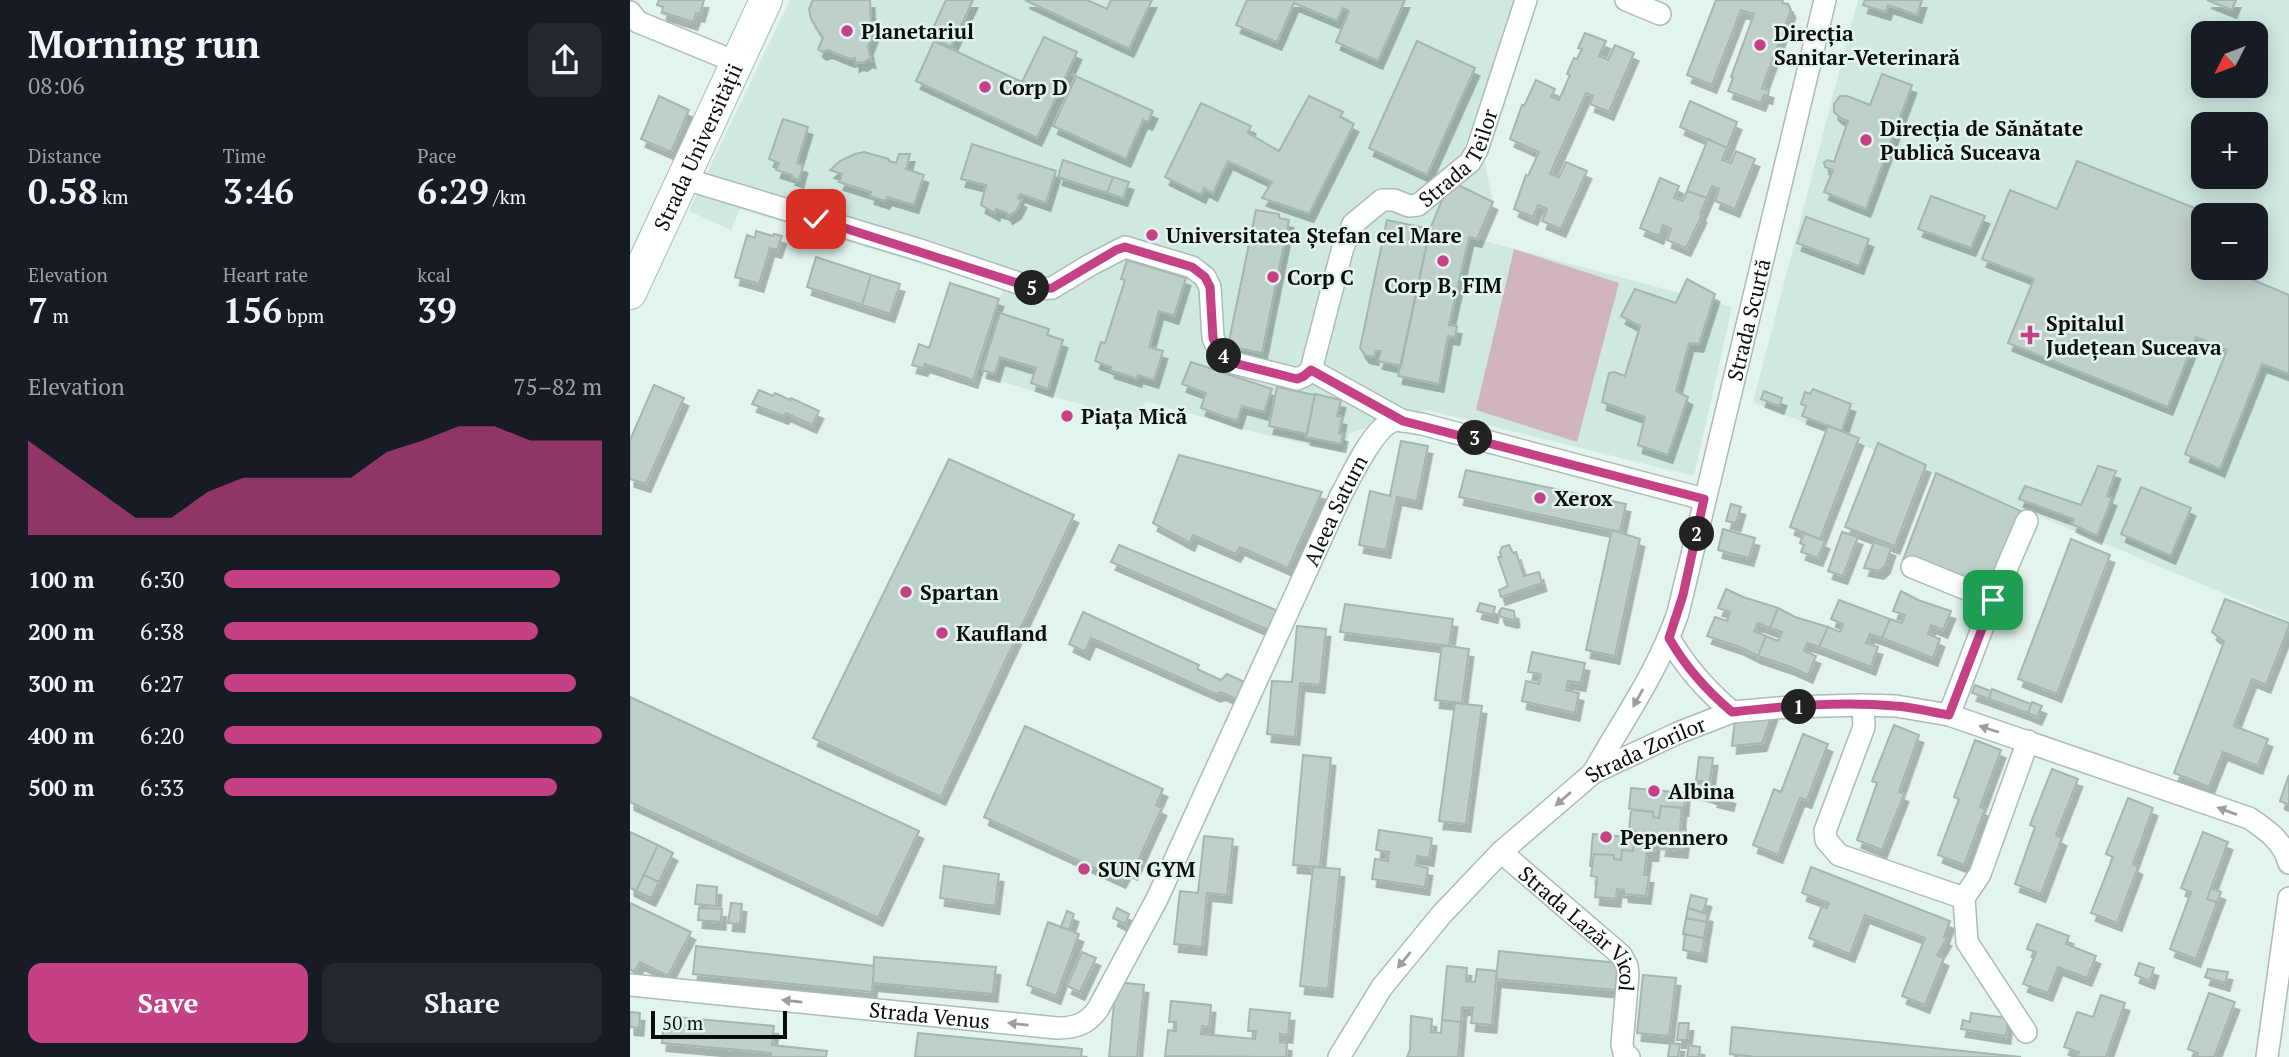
<!DOCTYPE html>
<meta charset="utf-8">
<style>
:root{--surface:#171b24;--page:#242831;--text:#f1f3f6;--muted:#9ea1a6;--accent:#c44186}
body{margin:0;font-family:"PT Serif",serif;background:var(--page);color:var(--text);height:100vh;display:flex;flex-direction:column;font-size:26px;white-space:nowrap}
*{box-sizing:border-box;margin:0}
p{font-size:23px;color:var(--muted)}
.icon{flex:none;width:38px;height:38px;fill:none;stroke:currentColor;stroke-width:2;stroke-linecap:round;stroke-linejoin:round}
.map{position:relative;flex:1;overflow:hidden}
.sheet{display:flex;flex-direction:column;background:var(--surface);width:630px}
.sheet>*{flex:none}
.needle{width:46px;rotate:228deg}
.tools{position:absolute;left:1561px;top:21px;display:grid;gap:14px}
.tools a{display:grid;place-items:center;width:77px;height:77px;border-radius:14px;background:var(--surface);box-shadow:0 4px 18px #0003;font-size:35px}
.scale{position:absolute;left:21px;bottom:18px;width:136px;box-sizing:border-box;padding-left:7px;border:4px solid #090e0d;border-top:0;font-size:19px;line-height:24px;white-space:nowrap;color:#090e0d;-webkit-text-stroke:5px #e3f3ee;paint-order:stroke}
.pin{position:absolute;display:grid;place-items:center;width:60px;height:60px;color:#fff;margin:-30px;border-radius:14px;box-shadow:0 4px 10px #0006}
.km{position:absolute;width:35px;height:35px;margin:-18px;border-radius:50%;background:#222;color:#fff;font-size:19px;line-height:35px;text-align:center}
.round{display:grid;place-items:center;flex:none;width:74px;height:74px;border-radius:14px;background:var(--page)}
.summary{display:flex;align-items:center;justify-content:space-between;height:119px;padding:0 28px}
h1{font-size:38px;font-weight:700;line-height:52px}
.figures{display:grid;grid-template-columns:repeat(3,1fr);gap:10px;height:119px;padding:7px 28px}
.figures div{display:grid;align-content:center}
.figures b{font-size:35px;font-weight:700}
.figures small{font-size:19px;font-weight:400}
.figures p{font-size:19px}
.chart{height:196px;padding:14px 28px}
.chart p{display:flex;justify-content:space-between}
.chart svg{width:100%;height:126px;margin-top:7px;fill:var(--accent);opacity:.7}
.button{display:flex;gap:14px;margin-top:auto;padding:14px 28px}
.button a{flex:1;height:80px;border-radius:14px;background:var(--accent);color:#fff;font-size:28px;font-weight:700;line-height:80px;text-align:center}
.button a+a{background:var(--page);color:var(--text)}
ul{padding:0 28px;list-style:none;font-size:23px}
li{display:grid;grid-template-columns:112px 84px 1fr;align-items:center;height:52px}
li i{height:18px;border-radius:9px;background:var(--accent)}
main{display:flex;flex:1;min-height:0}
.map>svg:first-child{display:block}
.built{fill:#cfe9e1;fill-rule:evenodd}
.green{fill:#d0b5c0}
.building{fill:#bfd0cb;stroke:#a5b5b1;stroke-width:2;filter:url(#shadow)}
.lines{fill:none;stroke-linecap:round;stroke-linejoin:round}
.street-casing{stroke:#abbbb7;stroke-width:24}
.secondary-casing{stroke:#abbbb7;stroke-width:34}
.street{stroke:#fff;stroke-width:21}
.secondary{stroke:#fff;stroke-width:32}
.oneway{fill:#9d9f9e}
.route-casing{stroke:#fff;stroke-width:14}
.route{stroke:#c44186;stroke-width:9}
.poi-dot{fill:#c44186;stroke:#e3f3ee;stroke-width:2.5}
.labels{text-anchor:middle;dominant-baseline:central;stroke-width:5;stroke-linejoin:round;paint-order:stroke}
.poi-label{font-size:21px;font-weight:bold;fill:#090e0d;stroke:#e3f3ee;text-anchor:start}
.street-label{font-size:21px;fill:#090e0d;stroke:#e3f3ee}
</style>
<main>
<section class="sheet">
<div class="summary"><div><h1>Morning run</h1><p>08:06</p></div><a class="round"><svg class="icon" aria-label="share" viewBox="0 0 24 24"><path d="M12 15V3M7 8l5-5 5 5M5 13v7h14v-7"/></svg></a></div>
<div class="figures">
<div><p>Distance</p><b>0.58<small> km</small></b></div>
<div><p>Time</p><b>3:46</b></div>
<div><p>Pace</p><b>6:29<small> /km</small></b></div>
</div>
<div class="figures">
<div><p>Elevation</p><b>7<small> m</small></b></div>
<div><p>Heart rate</p><b>156<small> bpm</small></b></div>
<div><p>kcal</p><b>39</b></div>
</div>
<div class="chart"><p><span>Elevation</span>75–82 m</p>
<svg viewBox="0 0 160 44" preserveAspectRatio="none"><path d="M0 44V11L10 20L20 29L30 38L40 38L50 29L60 24L70 24L80 24L90 24L100 15L110 11L120 6L130 6L140 11L150 11L160 11V44z"/></svg>
</div>
<ul>
<li><b>100 m</b>6:30<i style="width:89%"></i></li>
<li><b>200 m</b>6:38<i style="width:83%"></i></li>
<li><b>300 m</b>6:27<i style="width:93%"></i></li>
<li><b>400 m</b>6:20<i style="width:100%"></i></li>
<li><b>500 m</b>6:33<i style="width:88%"></i></li>
</ul>
<div class="button"><a>Save</a><a>Share</a></div>
</section>
<div class="map">
<svg width="1659" height="1057" viewBox="0 0 1659 1057">
<defs>
<filter id="shadow"><feDropShadow dx="4.5" dy="8" stdDeviation="0" flood-color="#0004"/></filter>
</defs>
<rect width="100%" height="100%" fill="#e3f3ee"/>
<path class="built" d="M160,0H888L833,151L855,163L863,202L847,239L1102,307L1064,476L797,410L720,433L712,452L632,434L516,401L507,420L348,375L373,289L110,209L101,230L59,211Z
M1228,0H1659V621L1402,513L1123,402ZM1573,33H1626V86H1573ZM1573,124H1626V177H1573ZM1573,215H1626V268H1573Z"/>
<path class="green" d="M884,249L989,283L947,442L846,410Z"/>
<path class="building" d="M29,0H74L70,14L66,13L63,22L32,12L33,7L27,5Z
M183,0H240L241,22L247,25L238,47L241,60L238,59L233,63L228,62L225,64V58L220,59L198,50L192,52L188,49L193,38L181,19L179,9Z
M316,0H343L321,47L299,37Z
M395,0H457L477,9L481,0H522L499,49Z
M617,0H775L748,61L706,42L719,11L713,8L707,21L664,3L647,42L606,25Z
M1086,0H1153L1152,3L1158,4L1161,10L1132,88L1139,90L1138,96L1134,95L1131,103L1098,91L1103,78L1101,77L1124,14L1111,10L1082,85L1057,75Z
M1235,0H1292L1287,15L1258,5L1256,12L1233,5Z
M1577,0H1606L1602,10Z
M955,33L976,41L969,56L978,60L985,45L1004,53L979,112L960,104L963,96L956,93L920,174L929,177L936,162L957,171L931,229L912,221L917,209L908,205L903,217L884,209L896,175L898,176L909,152L880,139L892,105L894,106L906,80L925,89L921,97L929,100L940,75L937,74L944,58L947,59L952,49L948,48Z
M414,37L447,52L407,138L286,81L304,41L392,82Z
M787,41L845,68L797,175L739,148Z
M441,74L523,111L518,122L513,120L496,159L423,126L446,77Z
M1252,74L1282,85L1236,209L1194,192L1203,170L1195,167L1194,162L1198,160L1204,162L1218,121L1212,119L1204,112V104L1210,96H1217L1240,105Z
M29,96L59,110L41,152L11,139Z
M679,96L713,112L710,117L724,124L679,214L632,198L642,182L598,161L583,193L574,188L571,195L535,177L571,103L621,126L618,133L649,151Z
M1060,101L1107,122L1097,148L1050,127Z
M153,119L178,127L167,163L173,165L169,180L161,177L162,175L146,170L149,163L139,159Z
M1078,139L1097,148L1092,160L1101,163L1106,151L1125,159L1105,209L1085,201L1089,189L1082,186L1077,198L1057,191Z
M342,144L426,171L416,203L390,194L388,198L392,200L386,211L378,216L376,212L366,209L365,213L351,205L356,185L331,179Z
M234,152L259,159V161L266,163L269,154H280L276,169L294,175L284,205L257,197L255,201L240,196L241,192L209,182L212,174L200,170L210,161L225,154Z
M433,160L483,177L477,193L428,177Z
M1447,161L1582,215H1573V268H1595L1659,295V374L1632,364L1590,469L1555,454L1597,350L1566,337L1538,407L1378,343L1404,279L1352,259L1380,190L1427,209Z
M483,177L499,182L493,198L477,193Z
M1030,178L1049,186L1044,198L1053,201L1057,191L1077,198L1070,214L1072,215L1056,248L1037,240L1041,229L1033,225L1029,236L1010,228Z
M820,181L863,202L847,239L839,237L819,325L827,326L825,337L818,336L809,384L768,376L800,229Z
M1301,196L1355,216L1341,248L1288,229Z
M626,210L649,214V218L659,220L632,353L598,346Z
M1176,217L1239,239L1229,266L1167,243Z
M757,220L800,229L771,366L748,361L751,351H746L744,357L735,355L730,348Z
M126,231L143,236L144,234L152,236L147,250L140,248L129,284L105,277L117,235L125,238Z
M186,257L241,275L232,305L177,287Z
M497,260L556,278L544,316L529,311L519,347L533,351L524,380L508,375L507,379L480,370L481,367L465,361L471,342L475,343L495,280L491,279Z
M241,275L270,284L260,314L232,305Z
M1057,279L1085,294L1069,344L1059,343L1046,391L1058,397L1038,455L1008,445L1015,417L972,402L979,373L984,372L995,376L1010,326L991,316L1005,289L1046,303Z
M320,283L369,299L343,380L295,364L293,368L282,365L289,344L299,348Z
M370,313L419,329L417,335L433,340L418,389L401,383L406,368L370,357L365,374L352,370Z
M561,362L642,389L634,412L612,406L607,421L571,408L576,393L552,384Z
M24,385L54,398L16,484L0,479V440Z
M647,387L685,395L677,434L639,426Z
M1183,389L1221,404L1212,431L1172,416L1176,406L1171,404L1175,392L1180,394Z
M129,390L143,396L145,393L160,400L161,398L189,411L182,425L156,413L154,416L122,404Z
M1134,391L1152,398L1149,406L1131,399Z
M685,394L711,400L707,416L712,417L709,433L713,434L711,444L676,437Z
M1198,426L1229,438L1190,539L1160,527Z
M771,441L798,446L787,501L767,497L756,550L729,545L740,491L760,496Z
M1248,443L1296,465L1265,546L1215,527Z
M549,455L692,492L658,568L610,547L606,554L563,535L560,543L523,523Z
M319,459L444,515L311,797L183,738Z
M1468,466L1486,471L1477,496L1482,498L1467,536L1442,524L1444,519L1389,499L1395,486L1451,505Z
M836,470L996,504L990,532L829,497Z
M1306,473L1393,512L1361,594L1273,560Z
M1511,487L1561,508L1541,556L1491,534Z
M1101,504L1111,507L1106,523L1096,521Z
M1093,529L1125,538L1119,558L1088,550Z
M982,530L1010,539L985,656L956,650Z
M1212,532L1228,537L1213,576L1198,571Z
M1174,533L1195,541L1188,558L1171,552L1174,545L1170,543Z
M1441,539L1480,555L1427,694L1388,679Z
M1244,542L1261,548L1255,566L1249,571L1234,568Z
M489,545L653,613L643,632L481,562Z
M879,545L883,553L886,552L894,576L909,572L912,583L871,597L869,590L878,586L868,557H871L870,552L872,547Z
M1096,589L1113,597L1148,608L1140,628L1128,623L1124,631L1136,636L1128,656L1110,647L1077,636L1085,617L1097,621L1100,612L1088,608Z
M1271,591L1288,600L1321,611L1313,630L1301,625L1298,634L1310,639L1303,658L1252,638L1260,619L1272,623L1275,615L1263,611Z
M1595,599L1659,623V626L1636,685L1622,679L1604,726L1638,739L1628,766L1593,752L1579,787L1544,773L1594,642L1582,632Z
M1209,600L1260,619L1252,638L1240,634L1236,643L1248,647L1241,667L1189,647L1198,627L1210,632L1213,624L1201,619Z
M850,603L865,607L863,615L847,611Z
M715,604L823,619L819,646L710,632Z
M872,608L884,611L885,619L883,620L871,617L869,612Z
M1148,608L1165,617L1198,627L1189,647L1177,643L1174,651L1186,656L1178,675L1161,667L1128,656L1136,636L1148,641L1152,632L1140,628Z
M453,612L569,665L567,669L591,680L597,674L621,685L613,702L591,692L586,694L461,638L455,652L439,644Z
M667,626L696,629L690,685L670,683L665,737L637,734L642,681L662,682Z
M812,645L839,649L832,703L805,700Z
M902,652L955,663L951,683L938,681L936,690L949,693L945,713L892,701L896,681L909,684L911,674L898,672Z
M1345,685L1361,691L1359,699L1342,693Z
M1362,689L1401,704L1398,713L1359,699Z
M0,697L289,831L248,918L0,802Z
M1402,702L1412,706L1407,717L1398,713Z
M825,703L852,706L836,824L809,821Z
M1143,712L1132,743L1102,746L1105,718Z
M1264,725L1289,735L1269,792L1274,794L1252,850L1227,840L1247,783L1242,781Z
M395,726L533,789L526,805L532,808L503,872L497,869L491,880L354,817Z
M1173,734L1198,744L1177,800L1170,798L1148,855L1123,845L1144,789L1151,792Z
M1345,740L1371,750L1350,807L1355,809L1334,865L1308,855L1329,799L1324,797Z
M673,755L701,758L690,867L663,865Z
M1069,757L1083,758L1080,782L1066,781Z
M1422,769L1448,779L1426,835L1432,838L1411,894L1385,884L1405,827L1400,825Z
M1659,775V805L1650,801Z
M1066,783L1080,784L1079,795L1067,792Z
M1001,788L1055,793L1054,808L1031,806L1029,818L1023,817V812L999,809Z
M1080,790L1101,796L1099,803L1083,799L1084,797L1079,795Z
M1498,798L1523,808L1503,864L1508,867L1487,923L1461,913L1483,857L1476,854Z
M1031,806L1052,808L1050,829H1056L1053,850L1031,848L1032,842L1025,841L1024,853H1017L1014,875H1019L1016,896L994,894V890L987,889L986,899L965,897L967,877L961,876L964,854L984,855V859L991,860L992,850L1003,851L1005,831L999,830L1001,810L1023,812V817L1029,818Z
M749,830L802,838L799,858L787,856L786,865L798,868L795,887L742,879L745,859L758,861L759,852L746,850Z
M999,830L1005,831L1003,851L992,850L991,860L984,859V855L964,854L962,866H960L963,834L998,837Z
M0,832L28,845L6,891L0,888Z
M1573,832L1598,842L1577,899L1587,902L1566,959L1540,949L1561,892L1551,888Z
M574,836L603,839L597,895L577,893L572,947L544,944L550,891L568,893Z
M28,845L43,853L29,882L14,875Z
M314,866L369,874L365,906L310,898Z
M683,867L710,869L698,989L670,986Z
M1181,867L1320,921L1314,937L1317,938L1307,955L1314,958L1295,1005L1272,996L1295,938L1235,915L1220,954L1179,938L1192,906L1197,908L1199,903L1172,893Z
M14,875L29,882L21,898L6,891Z
M67,885L87,887L86,906L65,904Z
M1581,888L1591,892L1587,902L1577,899Z
M1061,895L1077,899L1073,913L1058,908Z
M0,903L61,932L38,976L10,962L4,972L0,970Z
M101,903L112,904L110,924L98,923Z
M69,908L92,909L91,922L68,920Z
M487,908L499,914L495,924L483,918Z
M1058,908L1078,914L1077,922L1056,918Z
M1058,908L1078,914L1074,938L1053,934Z
M437,911L444,914L439,930L431,927Z
M1056,918L1077,922L1074,938L1053,934Z
M418,922L449,934L426,996L397,985Z
M1407,924L1439,936L1436,944L1466,956L1457,978L1428,967L1418,993L1393,984L1406,952L1397,949Z
M1055,934L1074,938L1072,954L1053,950Z
M66,946L244,966L242,992L63,974Z
M869,951L988,963L985,990L866,979Z
M452,952L466,958L450,992L437,986Z
M244,957L366,967L363,994L243,983Z
M1509,963L1524,968L1520,981L1505,975Z
M817,966L837,968L836,981L845,982L847,969L867,971L862,1025L841,1023L843,1008L832,1007L831,1022L812,1020Z
M1578,969L1598,972L1595,983L1575,977Z
M1013,975L1046,978L1039,1036L1007,1033Z
M486,982L514,985L507,1057H479Z
M1579,993L1605,1002L1584,1057H1567L1568,1053L1558,1049Z
M1471,995L1495,1003L1476,1057H1447L1449,1052L1434,1047L1447,1012L1463,1017Z
M541,1001L581,1005L579,1027L572,1026L571,1034L625,1039L626,1031H618L620,1009L660,1013L658,1035L650,1034V1042L657,1043L656,1057L535,1056L538,1030L546,1031V1022H539Z
M0,1012L10,1013L9,1028L0,1027Z
M1341,1013L1378,1018L1376,1036L1331,1029L1333,1020L1340,1022Z
M34,1016L144,1026L142,1045L197,1051L196,1057H141V1053L32,1043Z
M781,1016L802,1019L801,1032L811,1033L812,1020L831,1022L828,1057H777L780,1050Z
M1049,1023H1059L1057,1040H1047Z
M1102,1027L1391,1057H1126L1100,1054Z
M288,1033L452,1049L451,1057H285Z
M1040,1043L1050,1044L1048,1057H1038Z
M1059,1045L1070,1047L1069,1057H1057Z"/>
<g class="lines">
<defs>
<g id="street">
<path d="M996,0L1030,14"/>
<path d="M0,12L8,22L106,62"/>
<path id="s1" d="M52,178L290,250L406,289L422,288L460,265L495,247L562,267L575,277L580,287L583,338L590,353L604,363L667,379L674,376L681,370L713,247L723,224L752,200H764L779,206L788,205L840,162L847,150L896,0"/>
<path d="M681,370L773,421"/>
<path d="M1282,567L1363,600"/>
<path d="M1039,638C1056,668 1076,690 1102,712"/>
<path d="M1233,705L1234,727L1195,831L1196,840L1209,855L1334,898"/>
<path d="M1319,715L1363,600L1397,521"/>
<path id="s2" d="M963,773C993,720 1028,671 1048,613L1195,0"/>
<path id="s3" d="M871,852L991,955L997,966L998,974L992,1044L994,1053L999,1057"/>
<path id="s4" d="M0,985L427,1028C446,1028 457,1024 468,1009L527,899L711,495C721,477 743,428 763,421C772,419 783,423 792,424L1074,499"/>
<path d="M1396,1032L1337,942L1334,898L1350,874L1398,741"/>
<path id="s5" d="M709,1057L752,987L812,914L871,852L963,773L1048,733L1102,712L1159,707L1233,705L1266,706L1319,715L1619,818C1637,830 1653,841 1659,863"/>
<path d="M1637,1057L1659,898"/>
</g>
<g id="secondary">
<path id="s6" d="M0,293L136,0"/>
</g>
</defs>
<use href="#street" class="street-casing"/>
<use href="#secondary" class="secondary-casing"/>
<use href="#street" class="street"/>
<use href="#secondary" class="secondary"/>
</g>
<defs><path id="oneway-solid" d="M-6-.8H1V-3.2L6.5 0L1 3.2V.8H-6Z" transform="scale(1.75)"/></defs>
<g class="oneway">
<use href="#oneway-solid" transform="translate(1008 698) rotate(119)"/>
<use href="#oneway-solid" transform="translate(1359 729) rotate(-162)"/>
<use href="#oneway-solid" transform="translate(933 799) rotate(139)"/>
<use href="#oneway-solid" transform="translate(1597 811) rotate(-160)"/>
<use href="#oneway-solid" transform="translate(774 960) rotate(129)"/>
<use href="#oneway-solid" transform="translate(162 1001) rotate(-174)"/>
<use href="#oneway-solid" transform="translate(388 1024) rotate(-174)"/>
</g>
<g class="lines">
<defs>
<path id="route" d="M186,219L406,289L422,288L486,250L495,247L562,267L575,277L580,287L583,338L590,353L604,363L667,379L674,376L681,370L773,421L1074,499L1053,595L1039,638C1056,668 1076,690 1102,712C1155,706 1212,701 1265,706C1283,707 1301,712 1319,715L1363,600"/>
</defs>
<use href="#route" class="route-casing"/>
<use href="#route" class="route"/>
</g>
<g class="poi-dot">
<circle cx="217" cy="31" r="7"/>
<circle cx="1130" cy="45" r="7"/>
<circle cx="355" cy="87" r="7"/>
<circle cx="1236" cy="140" r="7"/>
<circle cx="522" cy="235" r="7"/>
<circle cx="813" cy="261" r="7"/>
<circle cx="643" cy="277" r="7"/>
<path d="M1396.5 324.5h7v7h7v7h-7v7h-7v-7h-7v-7h7z"/>
<circle cx="437" cy="416" r="7"/>
<circle cx="910" cy="498" r="7"/>
<circle cx="276" cy="592" r="7"/>
<circle cx="312" cy="633" r="7"/>
<circle cx="1024" cy="791" r="7"/>
<circle cx="976" cy="837" r="7"/>
<circle cx="454" cy="869" r="7"/>
</g>
<g class="labels">
<g class="poi-label">
<text x="231" y="31">Planetariul</text>
<text x="1144" y="33">Direcția<tspan x="1144" dy="24">Sanitar-Veterinară</tspan></text>
<text x="369" y="87">Corp D</text>
<text x="1250" y="128">Direcția de Sănătate<tspan x="1250" dy="24">Publică Suceava</tspan></text>
<text x="536" y="235">Universitatea Ștefan cel Mare</text>
<text x="657" y="277">Corp C</text>
<text x="813" y="285" text-anchor="middle">Corp B, FIM</text>
<text x="1416" y="323">Spitalul<tspan x="1416" dy="24">Județean Suceava</tspan></text>
<text x="451" y="416">Piața Mică</text>
<text x="924" y="498">Xerox</text>
<text x="290" y="592">Spartan</text>
<text x="326" y="633">Kaufland</text>
<text x="1038" y="791">Albina</text>
<text x="990" y="837">Pepennero</text>
<text x="468" y="869">SUN GYM</text>
</g>
<g class="street-label">
<text stroke="none"><textPath href="#s6" startOffset="161">Strada Universității</textPath></text>
<text stroke="none"><textPath href="#s1" startOffset="1026">Strada Teilor</textPath></text>
<text stroke="none"><textPath href="#s2" startOffset="483">Strada Scurtă</textPath></text>
<text stroke="none"><textPath href="#s4" startOffset="1029">Aleea Saturn</textPath></text>
<text stroke="none"><textPath href="#s5" startOffset="441">Strada Zorilor</textPath></text>
<text stroke="none"><textPath href="#s3" startOffset="112">Strada Lazăr Vicol</textPath></text>
<text stroke="none"><textPath href="#s4" startOffset="301">Strada Venus</textPath></text>
</g>
</g>
</svg>
<div class="tools">
<a><svg class="needle" viewBox="-14 -14 28 28"><path d="M0-13l5 13h-10z" fill="#e53935"/><path d="M0 13l5-13h-10z" fill="#9ea1a6"/></svg></a>
<a>+</a>
<a>−</a>
</div>
<div class="scale">50 m</div>
<div class="pin" style="left:1363px;top:600px;background:#1e9e55"><svg class="icon" aria-label="arrive" viewBox="0 0 24 24"><path d="M6 21V4h12l-3 4 3 4H6"/></svg></div>
<div class="pin" style="left:186px;top:219px;background:#d93025"><svg class="icon" aria-label="check" viewBox="0 0 24 24"><path d="M5 12l5 5 9-10"/></svg></div>
<b class="km" style="left:1169px;top:707px">1</b>
<b class="km" style="left:1067px;top:534px">2</b>
<b class="km" style="left:845px;top:438px">3</b>
<b class="km" style="left:594px;top:356px">4</b>
<b class="km" style="left:402px;top:288px">5</b>
</div>
</main>
